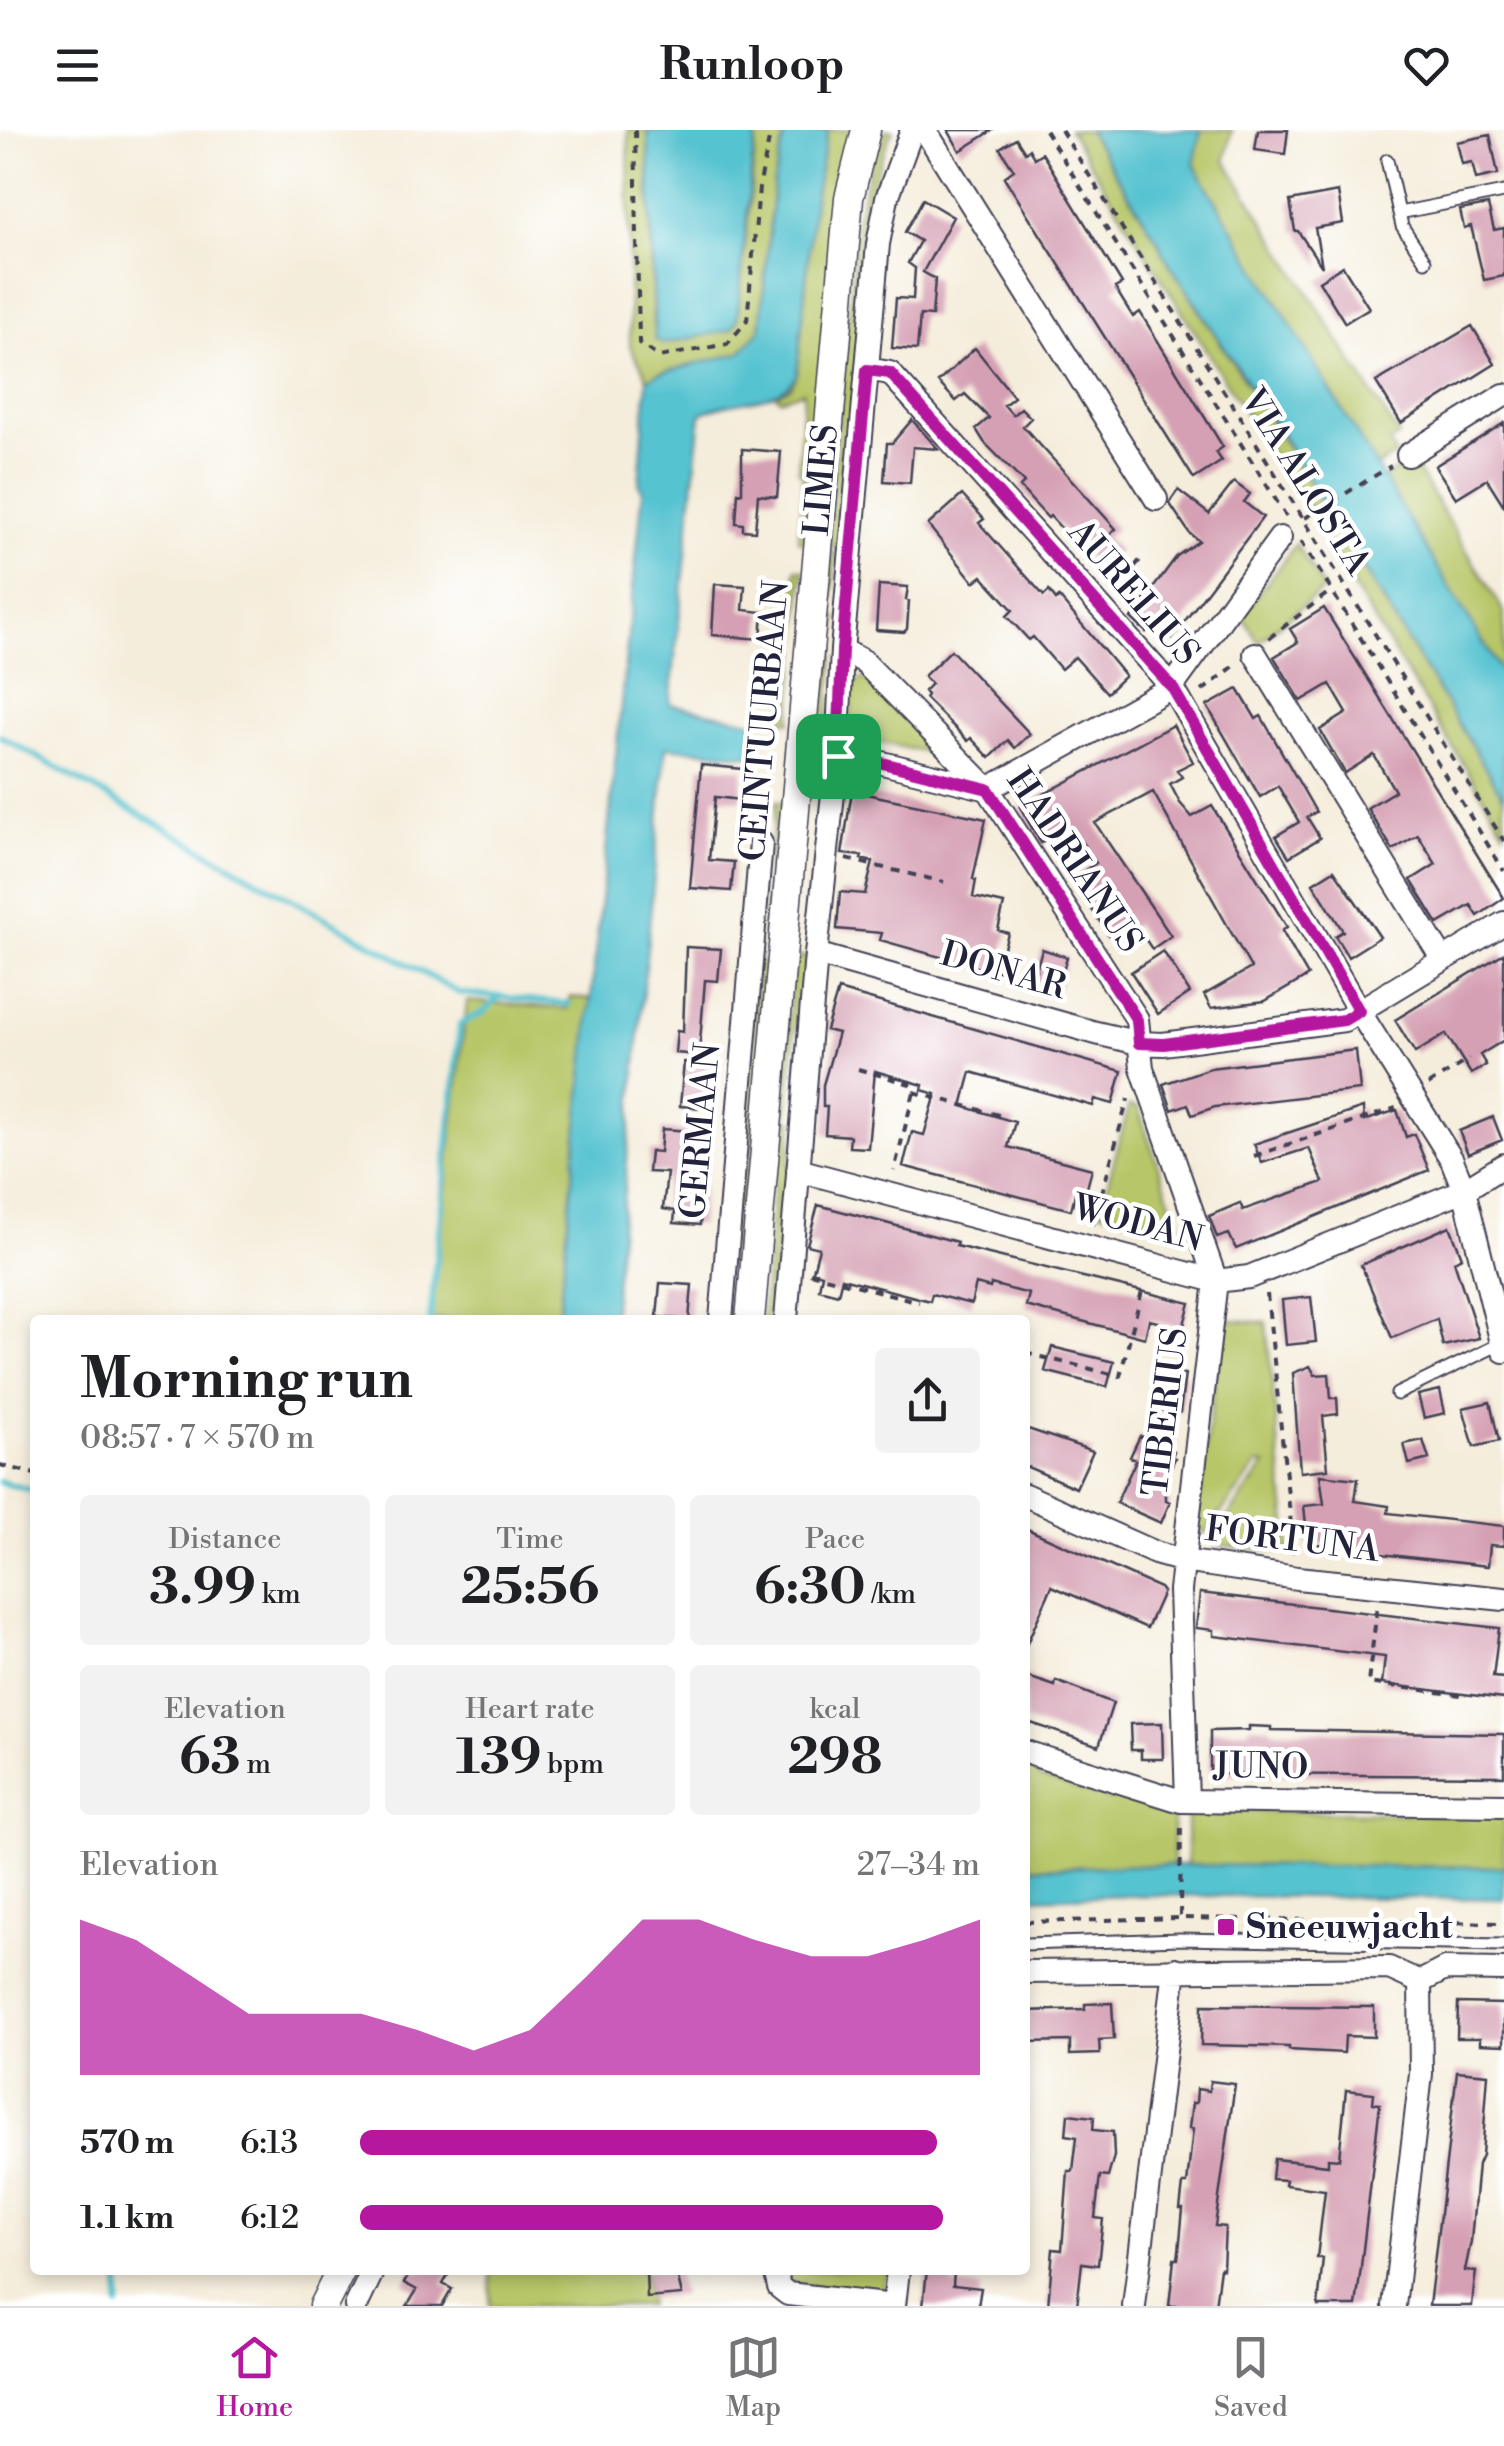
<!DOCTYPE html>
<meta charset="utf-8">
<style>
:root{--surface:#fff;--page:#f2f2f2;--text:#202124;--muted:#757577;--line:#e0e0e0;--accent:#b5179e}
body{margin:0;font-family:"Libre Bodoni",serif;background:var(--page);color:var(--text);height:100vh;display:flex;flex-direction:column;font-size:38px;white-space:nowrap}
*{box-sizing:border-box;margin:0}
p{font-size:32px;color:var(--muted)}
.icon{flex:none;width:55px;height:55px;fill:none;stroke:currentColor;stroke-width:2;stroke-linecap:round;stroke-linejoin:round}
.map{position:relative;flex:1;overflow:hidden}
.sheet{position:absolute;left:30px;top:1185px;width:1000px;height:960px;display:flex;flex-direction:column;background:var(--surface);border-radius:10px;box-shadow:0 5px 15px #0003}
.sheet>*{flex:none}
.pin{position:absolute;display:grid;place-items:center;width:85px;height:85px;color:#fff;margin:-42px;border-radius:20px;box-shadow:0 5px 15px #0006}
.round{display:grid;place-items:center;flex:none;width:105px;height:105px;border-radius:10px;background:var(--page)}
.head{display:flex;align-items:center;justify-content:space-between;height:170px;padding:0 50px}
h1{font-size:55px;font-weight:700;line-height:75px}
.figures{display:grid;grid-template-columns:repeat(3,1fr);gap:15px;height:170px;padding:10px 50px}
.figures div{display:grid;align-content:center;border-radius:10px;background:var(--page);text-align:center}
.figures b{font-size:50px;font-weight:700}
.figures small{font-size:28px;font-weight:400}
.figures p{font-size:28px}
.chart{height:280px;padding:20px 50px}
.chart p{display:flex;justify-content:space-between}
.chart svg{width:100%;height:180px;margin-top:10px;fill:var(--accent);opacity:.7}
ul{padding:0 50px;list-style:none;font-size:32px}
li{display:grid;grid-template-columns:160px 120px 1fr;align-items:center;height:75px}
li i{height:25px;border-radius:12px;background:var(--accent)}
header{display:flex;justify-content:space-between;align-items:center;height:130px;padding:0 50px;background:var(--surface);font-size:45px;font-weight:700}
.dock{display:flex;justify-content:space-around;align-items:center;height:140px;border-top:2px solid var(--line);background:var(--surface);font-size:28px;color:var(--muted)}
.dock a{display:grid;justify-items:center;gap:5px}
.dock .selected{color:var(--accent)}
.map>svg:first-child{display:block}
.green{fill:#b7c668;stroke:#6c7452;stroke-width:2.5}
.water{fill:#57c3d0;stroke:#3c7286;stroke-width:2.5}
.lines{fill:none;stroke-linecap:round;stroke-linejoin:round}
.stream{stroke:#57c3d0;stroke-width:6}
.building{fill:#d5a0b4}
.service-casing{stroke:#424053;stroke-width:15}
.minor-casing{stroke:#424053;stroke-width:26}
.tertiary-casing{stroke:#424053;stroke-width:31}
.path{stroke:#424053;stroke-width:4;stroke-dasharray:8 8;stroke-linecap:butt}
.service{stroke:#fff;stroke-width:11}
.minor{stroke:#fff;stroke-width:22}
.tertiary{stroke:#fff;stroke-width:28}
.route-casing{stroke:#fff;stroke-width:20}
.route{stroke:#b5179e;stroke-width:12}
.poi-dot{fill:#b5179e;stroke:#fff;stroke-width:4}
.labels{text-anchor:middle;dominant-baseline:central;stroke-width:9;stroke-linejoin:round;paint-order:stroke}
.street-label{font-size:35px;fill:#22223b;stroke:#fff}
.poi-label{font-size:35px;font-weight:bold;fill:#22223b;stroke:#fff;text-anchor:start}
</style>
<header><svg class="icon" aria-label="menu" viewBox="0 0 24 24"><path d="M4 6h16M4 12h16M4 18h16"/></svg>Runloop<svg class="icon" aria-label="heart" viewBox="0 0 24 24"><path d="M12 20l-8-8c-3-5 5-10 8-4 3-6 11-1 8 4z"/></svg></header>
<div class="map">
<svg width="1504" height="2176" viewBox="0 0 1504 2176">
<rect width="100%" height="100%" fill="#fff"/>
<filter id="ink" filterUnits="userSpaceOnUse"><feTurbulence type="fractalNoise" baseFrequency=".01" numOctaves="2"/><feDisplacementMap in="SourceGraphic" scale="20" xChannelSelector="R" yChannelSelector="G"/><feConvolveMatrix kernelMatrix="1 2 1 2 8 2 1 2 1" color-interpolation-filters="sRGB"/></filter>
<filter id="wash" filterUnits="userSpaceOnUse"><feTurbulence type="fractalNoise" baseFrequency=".0048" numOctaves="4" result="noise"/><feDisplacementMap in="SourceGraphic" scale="40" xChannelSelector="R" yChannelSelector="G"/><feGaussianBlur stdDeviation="2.25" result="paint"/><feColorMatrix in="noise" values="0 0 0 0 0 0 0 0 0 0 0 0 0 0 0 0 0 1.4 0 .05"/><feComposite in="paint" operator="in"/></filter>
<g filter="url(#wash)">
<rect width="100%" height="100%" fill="#f5eddb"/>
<path class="green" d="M628,0H648L653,196L663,214L733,198L737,191L757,2L786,0L774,51L760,200L740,223L657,244L647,250C646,238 634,228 630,216Z
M828,0H853L837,63L807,412L798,411L803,343L798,341L804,261L780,269L776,265L790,257L797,244L814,68Z
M885,0H893C865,58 858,125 855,188L863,189L852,302L847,303L837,417L828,416L857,87L871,33Z
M1069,0H1088L1160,114L1162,122L1321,370L1310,379L1297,358L1293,360Z
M1201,0H1232L1225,30L1399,306L1389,313L1396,325L1375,337L1194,35Z
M1403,336L1408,341L1415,336L1504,482V546L1382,349Z
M1343,406L1504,668V700L1328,416Z
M1296,414L1324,459L1258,512L1242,485Z
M828,422L836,423L831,485L837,487L827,595L815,594Z
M796,439L804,440L790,592L783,591Z
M862,549H868L945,626L853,607L849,603L853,552Z
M776,671L783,673L772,806L763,805Z
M794,826L807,827L804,864L798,865L787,990L793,991L785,1079H780L770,1190H762Z
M770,832L739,1190H726L759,833Z
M570,867L592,869L559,1190H431L467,871L568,879Z
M1129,976L1138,978L1181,1101L1100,1081Z
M1223,1189L1266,1193L1290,1423L1219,1415L1211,1409L1266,1335L1258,1334L1205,1404L1195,1397Z
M1025,1635L1039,1639V1647L1111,1670L1113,1664L1160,1679H1173V1735L1025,1738Z
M1187,1680L1504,1685V1737L1187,1736Z
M491,2140H644L649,2176H490Z
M784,2140H889L883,2159L872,2165L790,2153Z"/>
<path class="water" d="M648,0H758L752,33L737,191L731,200L663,214L655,209Z
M786,0H828L814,68L797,244C779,277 731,267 701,284L670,574L755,592L752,626L666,617L612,1190H558L643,360L639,355L647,250L657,244L740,223L760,200L774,51Z
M1088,0H1201L1194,35L1504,547V668L1282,305L1162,122L1160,114Z
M1167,1735L1504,1737V1769L1131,1765L1025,1768V1738Z"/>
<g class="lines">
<path class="stream" d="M0,606L459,863L569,874
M430,1190L460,894L484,882L500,866
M0,1352L35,1361
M119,2176L121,2140"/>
</g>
<g id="blocks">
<path class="building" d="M948,0H993L960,21Z
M1258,0H1288L1285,24L1255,20Z
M1490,5L1498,44L1476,49L1472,32L1462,34L1457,12Z
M1016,8L1025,22L1029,19L1034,28L1042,23L1122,154L1115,158L1133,187L1140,182L1223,317L1216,322L1222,331L1194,349L1004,47L1014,40L1000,18Z
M1338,62L1343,93L1315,98L1322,137L1298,101H1295L1290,71Z
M923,69L953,87L923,142L935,149L932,186L920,185L917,220L892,218L896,168L913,169L915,138L908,133L920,111L905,102Z
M1488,75L1494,100L1504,98V146L1484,150L1471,96L1464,98L1460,80Z
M1343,136L1369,178L1345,193L1319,151Z
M1472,196L1495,234L1401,293L1376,252Z
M975,218L1014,267L1004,275L1013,285L1021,278L1031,288L1023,296L1116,399L1106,408L1119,421L1099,439L1050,386L1048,388L1034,373L1020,357L1024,353L984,312L976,299L989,288L965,264L956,271L938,252Z
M912,290L938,319L913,317L910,353L884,351L887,313H892Z
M1504,293V376L1487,349L1456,368L1435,336Z
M742,319L781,322L777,367L758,365L755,401L743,400V394L736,393L738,362L742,363Z
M1234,352L1250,364L1244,372L1263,387L1172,508L1152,493L1146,502L1131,488L1177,426L1199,411L1190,404L1170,374L1171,370L1178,360L1209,384Z
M962,365L984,389L979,393L1044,466L1049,461L1056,470L1059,467L1125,546L1107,563L1075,527L1061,539L1033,507L1029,510L1007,486L1013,480L982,446L974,452L928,395Z
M715,454L745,456L743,480L763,482L761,509L712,505Z
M879,455L908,457L906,470L909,471L907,499L904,502L876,500Z
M1324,478L1504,768L1478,786L1471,775L1438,794L1411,750L1436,734L1418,705L1393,720L1367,678L1395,661L1374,625L1345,643L1320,600L1347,583L1330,554L1301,571L1274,527L1298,512L1290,499Z
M951,520L1030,604L1015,618L1008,610L990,628L971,608L968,611L925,568L927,565L924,561L931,554L924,546Z
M1238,559L1256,589L1261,586L1316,682L1307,687L1320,708L1289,727L1276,706L1299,692L1278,656L1260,667L1207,576Z
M1173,595L1193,632L1177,640L1182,647L1170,654L1180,673L1192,687L1212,676L1287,797L1282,801L1308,846L1265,871L1211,878L1204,865L1251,838L1153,662L1095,693L1171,806L1152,819L1135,794L1111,809L1078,758L1081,757L1075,747L1096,733L1076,704L1058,713L1054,706L1041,713L1020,677Z
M701,635L743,639L741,670L715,667L709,730L734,732L731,761L690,758Z
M852,661L986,689L973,749L976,750L973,767L1004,774L998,800L1008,803L997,843L880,810L882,803L837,799L840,762L865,764L873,732L861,729L862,726L842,724Z
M1334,740L1380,807L1348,827L1335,806L1343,801L1313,753Z
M686,817L721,819L718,851L705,850L699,925L675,923L677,901L683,902Z
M1042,819L1067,827L1058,859L1033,851Z
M1163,821L1190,863L1158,884L1131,842Z
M1504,823V910L1480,925L1486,935L1471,944L1446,904L1415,923L1395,890Z
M838,860L1122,941L1113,974L1095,969L1093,976L971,942L962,976L1015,992L1008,1017L1092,1039L1087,1058L1077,1056L1071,1080L903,1036L912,1002L924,1005L936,964L922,960L923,955L875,941L868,1018L849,1017L850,1006L825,1004L827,977H823V955L838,903L826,900Z
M1356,920L1360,960L1215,977L1192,985L1188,974L1172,980L1163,954L1210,938Z
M684,932L718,935L714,979L680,976Z
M1363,978L1364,991L1397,980L1406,1007L1414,1004L1429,1040L1236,1119L1229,1104L1217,1108L1209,1086L1240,1073L1243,1080L1323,1052L1309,1018L1262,1033L1254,1014Z
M1493,987L1502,1010L1468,1024L1459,1001Z
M662,999L690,1001L686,1051L704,1053L700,1095L674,1093L675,1081L663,1079L667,1043L648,1042L650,1021L660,1022Z
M818,1075L957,1112L956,1116L1190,1173L1183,1198L1149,1190L1145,1208L1026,1176L1029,1164L991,1154L990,1158L976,1154L971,1174L932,1164L930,1171L842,1148L838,1164L819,1159L822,1144L813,1141L819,1118L807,1115Z
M1450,1096L1462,1127L1454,1131L1479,1208L1443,1216L1437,1189L1392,1208L1361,1135Z
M660,1153L692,1155L689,1190L657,1187Z
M1311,1167L1316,1212L1286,1215L1282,1170Z
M1052,1217L1114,1232L1107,1257L1045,1241Z
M1310,1236L1315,1245L1329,1244L1331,1268H1337L1338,1284L1323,1286L1328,1339L1300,1342L1293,1243Z
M1159,1241L1185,1244L1180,1282L1153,1279Z
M1440,1260L1445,1283L1424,1288L1418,1265Z
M1490,1272L1499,1311L1474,1317L1463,1278Z
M1025,1298L1093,1321L1076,1358L1025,1336Z
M1140,1306L1174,1321L1172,1327L1175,1328L1166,1349V1370L1170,1372L1161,1393L1116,1373L1136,1330L1130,1327Z
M1423,1310L1429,1329L1409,1334L1404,1314Z
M1320,1345L1358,1349L1355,1371L1389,1376L1388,1383L1504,1396V1416L1490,1415L1488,1436L1354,1421L1355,1412L1308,1415L1304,1376L1324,1374Z
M1025,1398L1160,1458L1163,1462L1147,1498L1052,1456L1025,1518Z
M1200,1463L1499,1498L1493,1547L1504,1548V1569L1382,1554L1385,1527L1214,1506V1500L1196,1498Z
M1025,1546L1055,1556L1056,1551L1113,1573L1099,1616L1025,1591Z
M1162,1593L1163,1629H1141V1620H1131L1130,1594Z
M1249,1596L1271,1597V1600L1504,1604V1646L1210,1644V1601L1249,1600Z
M1112,1873L1114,1909L1099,1910L1100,1924L1070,1925V1911L1025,1912V1881L1085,1879V1874Z
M1458,1873L1504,1874V1915L1480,1914V1908H1457Z
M1202,1875L1374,1877V1907L1345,1906L1344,1923L1289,1920V1917L1201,1915Z
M1457,1941L1488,1944L1482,2025L1478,2034L1471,2111L1465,2141L1476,2142L1474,2156L1472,2176H1429Z
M1210,1951L1235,1954L1215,2096L1225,2097L1223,2139L1220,2138L1215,2176H1169L1174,2129H1178L1179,2121L1183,2079H1180L1183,2054H1187L1193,1999L1189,1998L1192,1973H1196L1197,1959L1209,1961Z
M1346,1960L1374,1963L1373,1973L1380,1974L1360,2145L1356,2176H1318L1323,2128H1317L1325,2060L1285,2055L1286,2050L1272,2049L1274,2029L1328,2035V2028L1339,2029Z
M1068,1984L1094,1987L1093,2000L1113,2002L1114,2026L1108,2047L1100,2046L1095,2088L1103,2089L1098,2135L1082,2133L1077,2176H1048L1053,2119L1062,2120L1068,2041H1073L1077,2007L1066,2005Z
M412,2140H451L443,2154L452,2159L442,2176H407L417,2160L404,2153Z
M646,2140H676L682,2165L647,2168Z
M927,2140H954L953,2155L981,2158L978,2176H923Z"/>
</g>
</g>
<g filter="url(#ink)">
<use href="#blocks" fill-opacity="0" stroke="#424053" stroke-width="2.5"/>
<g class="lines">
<defs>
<path id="service" d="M1387,30L1402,96L1425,131
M1399,83L1504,62
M1397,1264L1502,1213
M1025,1814L1180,1809L1504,1815"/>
<path id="minor" d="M925,0L1156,369
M867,239L890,243L1172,557L1359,881L1452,1030L1464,1060L1504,1221
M1408,325L1504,265
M842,520L863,531L988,659L1137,889L1142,938L1216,1151L1180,1460L1187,1671
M1255,524L1443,830
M799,623L862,628L988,659L1172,557L1280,408
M816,824L1096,903L1139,913L1163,914L1344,890L1504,793
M798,1040L1216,1151L1249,1147L1464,1060L1504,1035
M721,1190L761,713
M786,1190L816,824L837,626L842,520L878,114L887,68L912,0
M1025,1365L1155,1423L1183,1431L1297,1448L1504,1469
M1025,1622L1181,1671L1504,1675
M1025,1842L1389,1838L1420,1852L1445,1839L1504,1840
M775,2140L779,2157L788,2164L894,2176
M356,2176L373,2140
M894,2176L898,2140
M1134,2176L1175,1839
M1394,2176L1421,1944L1420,1852"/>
<path id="tertiary" d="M750,1190L849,68L866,0
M323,2176L341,2140"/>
</defs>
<use href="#service" class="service-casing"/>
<use href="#minor" class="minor-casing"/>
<use href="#tertiary" class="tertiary-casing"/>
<path class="path" d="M635,0L639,214L659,227L727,214L747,191L759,58L771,0
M1045,0L1286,386
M1061,0L1504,711
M1305,388L1391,336
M1301,411L1504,741
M1115,462L1140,430
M1269,508L1332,460
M1202,561L1238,533
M846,729L944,752
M858,939L910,954L914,962L894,1041
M1428,955L1469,929
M914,962L1006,987
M1254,1026L1396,978
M1093,1095L1128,969
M810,1143L919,1172
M1267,1164L1294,1423
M1025,1223L1120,1246L1143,1157
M0,1335L35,1344
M1377,1479L1368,1553L1468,1566
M1180,1786L1181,1691
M1025,1792L1180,1788L1504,1793"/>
<use href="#service" class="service"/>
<use href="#minor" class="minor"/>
<use href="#tertiary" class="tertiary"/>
</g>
</g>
<g class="lines" filter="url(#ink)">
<defs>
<path id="route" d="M867,240L890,243L1172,557L1359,881L1344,890L1164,914L1139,913L1137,890L988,659L862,628L838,626L842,520Z"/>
</defs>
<use href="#route" class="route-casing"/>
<use href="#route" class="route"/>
</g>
<rect class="poi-dot" x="1216" y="1787" width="20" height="20" rx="5"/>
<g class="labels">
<g class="street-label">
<text transform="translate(822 350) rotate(-85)">LIMES</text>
<text transform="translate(1305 352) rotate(58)">VIA ALOSTA</text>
<text transform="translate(1133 463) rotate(49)">AURELIUS</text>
<text transform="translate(765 591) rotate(-85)">CEINTUURBAAN</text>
<text transform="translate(1074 731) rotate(56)">HADRIANUS</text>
<text transform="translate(1003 841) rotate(16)">DONAR</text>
<text transform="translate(701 1001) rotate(-85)">GERMAAN</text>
<text transform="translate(1138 1094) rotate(15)">WODAN</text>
<text transform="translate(1166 1282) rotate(-83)">TIBERIUS</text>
<text transform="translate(1292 1410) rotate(7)">FORTUNA</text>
<text transform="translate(1261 1637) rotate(1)">JUNO</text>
</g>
<g class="poi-label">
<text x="1246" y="1797">Sneeuwjacht</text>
</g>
</g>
</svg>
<div class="pin" style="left:838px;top:626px;background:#1e9e55"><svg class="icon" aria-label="arrive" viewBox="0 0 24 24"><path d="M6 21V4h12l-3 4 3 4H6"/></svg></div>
<section class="sheet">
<div class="head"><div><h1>Morning run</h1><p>08:57 · 7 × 570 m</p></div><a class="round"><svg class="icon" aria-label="share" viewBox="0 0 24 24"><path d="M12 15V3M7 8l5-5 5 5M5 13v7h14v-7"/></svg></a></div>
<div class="figures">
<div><p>Distance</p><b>3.99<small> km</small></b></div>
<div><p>Time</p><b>25:56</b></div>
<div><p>Pace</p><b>6:30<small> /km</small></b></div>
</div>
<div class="figures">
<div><p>Elevation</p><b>63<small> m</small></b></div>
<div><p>Heart rate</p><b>139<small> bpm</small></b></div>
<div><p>kcal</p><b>298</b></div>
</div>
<div class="chart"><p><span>Elevation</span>27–34 m</p>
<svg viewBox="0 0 160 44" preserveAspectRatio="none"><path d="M0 44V6L10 11L20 20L30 29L40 29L50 29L60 33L70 38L80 33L90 20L100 6L110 6L120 11L130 15L140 15L150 11L160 6V44z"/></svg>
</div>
<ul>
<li><b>570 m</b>6:13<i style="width:93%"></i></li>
<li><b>1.1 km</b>6:12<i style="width:94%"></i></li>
</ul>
</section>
</div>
<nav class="dock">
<a class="selected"><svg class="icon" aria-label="home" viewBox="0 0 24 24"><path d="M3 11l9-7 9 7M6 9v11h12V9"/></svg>Home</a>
<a><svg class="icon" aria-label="map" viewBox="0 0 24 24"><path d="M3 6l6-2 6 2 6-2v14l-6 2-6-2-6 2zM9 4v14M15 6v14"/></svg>Map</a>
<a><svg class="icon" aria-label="saved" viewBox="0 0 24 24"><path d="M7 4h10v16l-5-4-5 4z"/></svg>Saved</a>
</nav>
